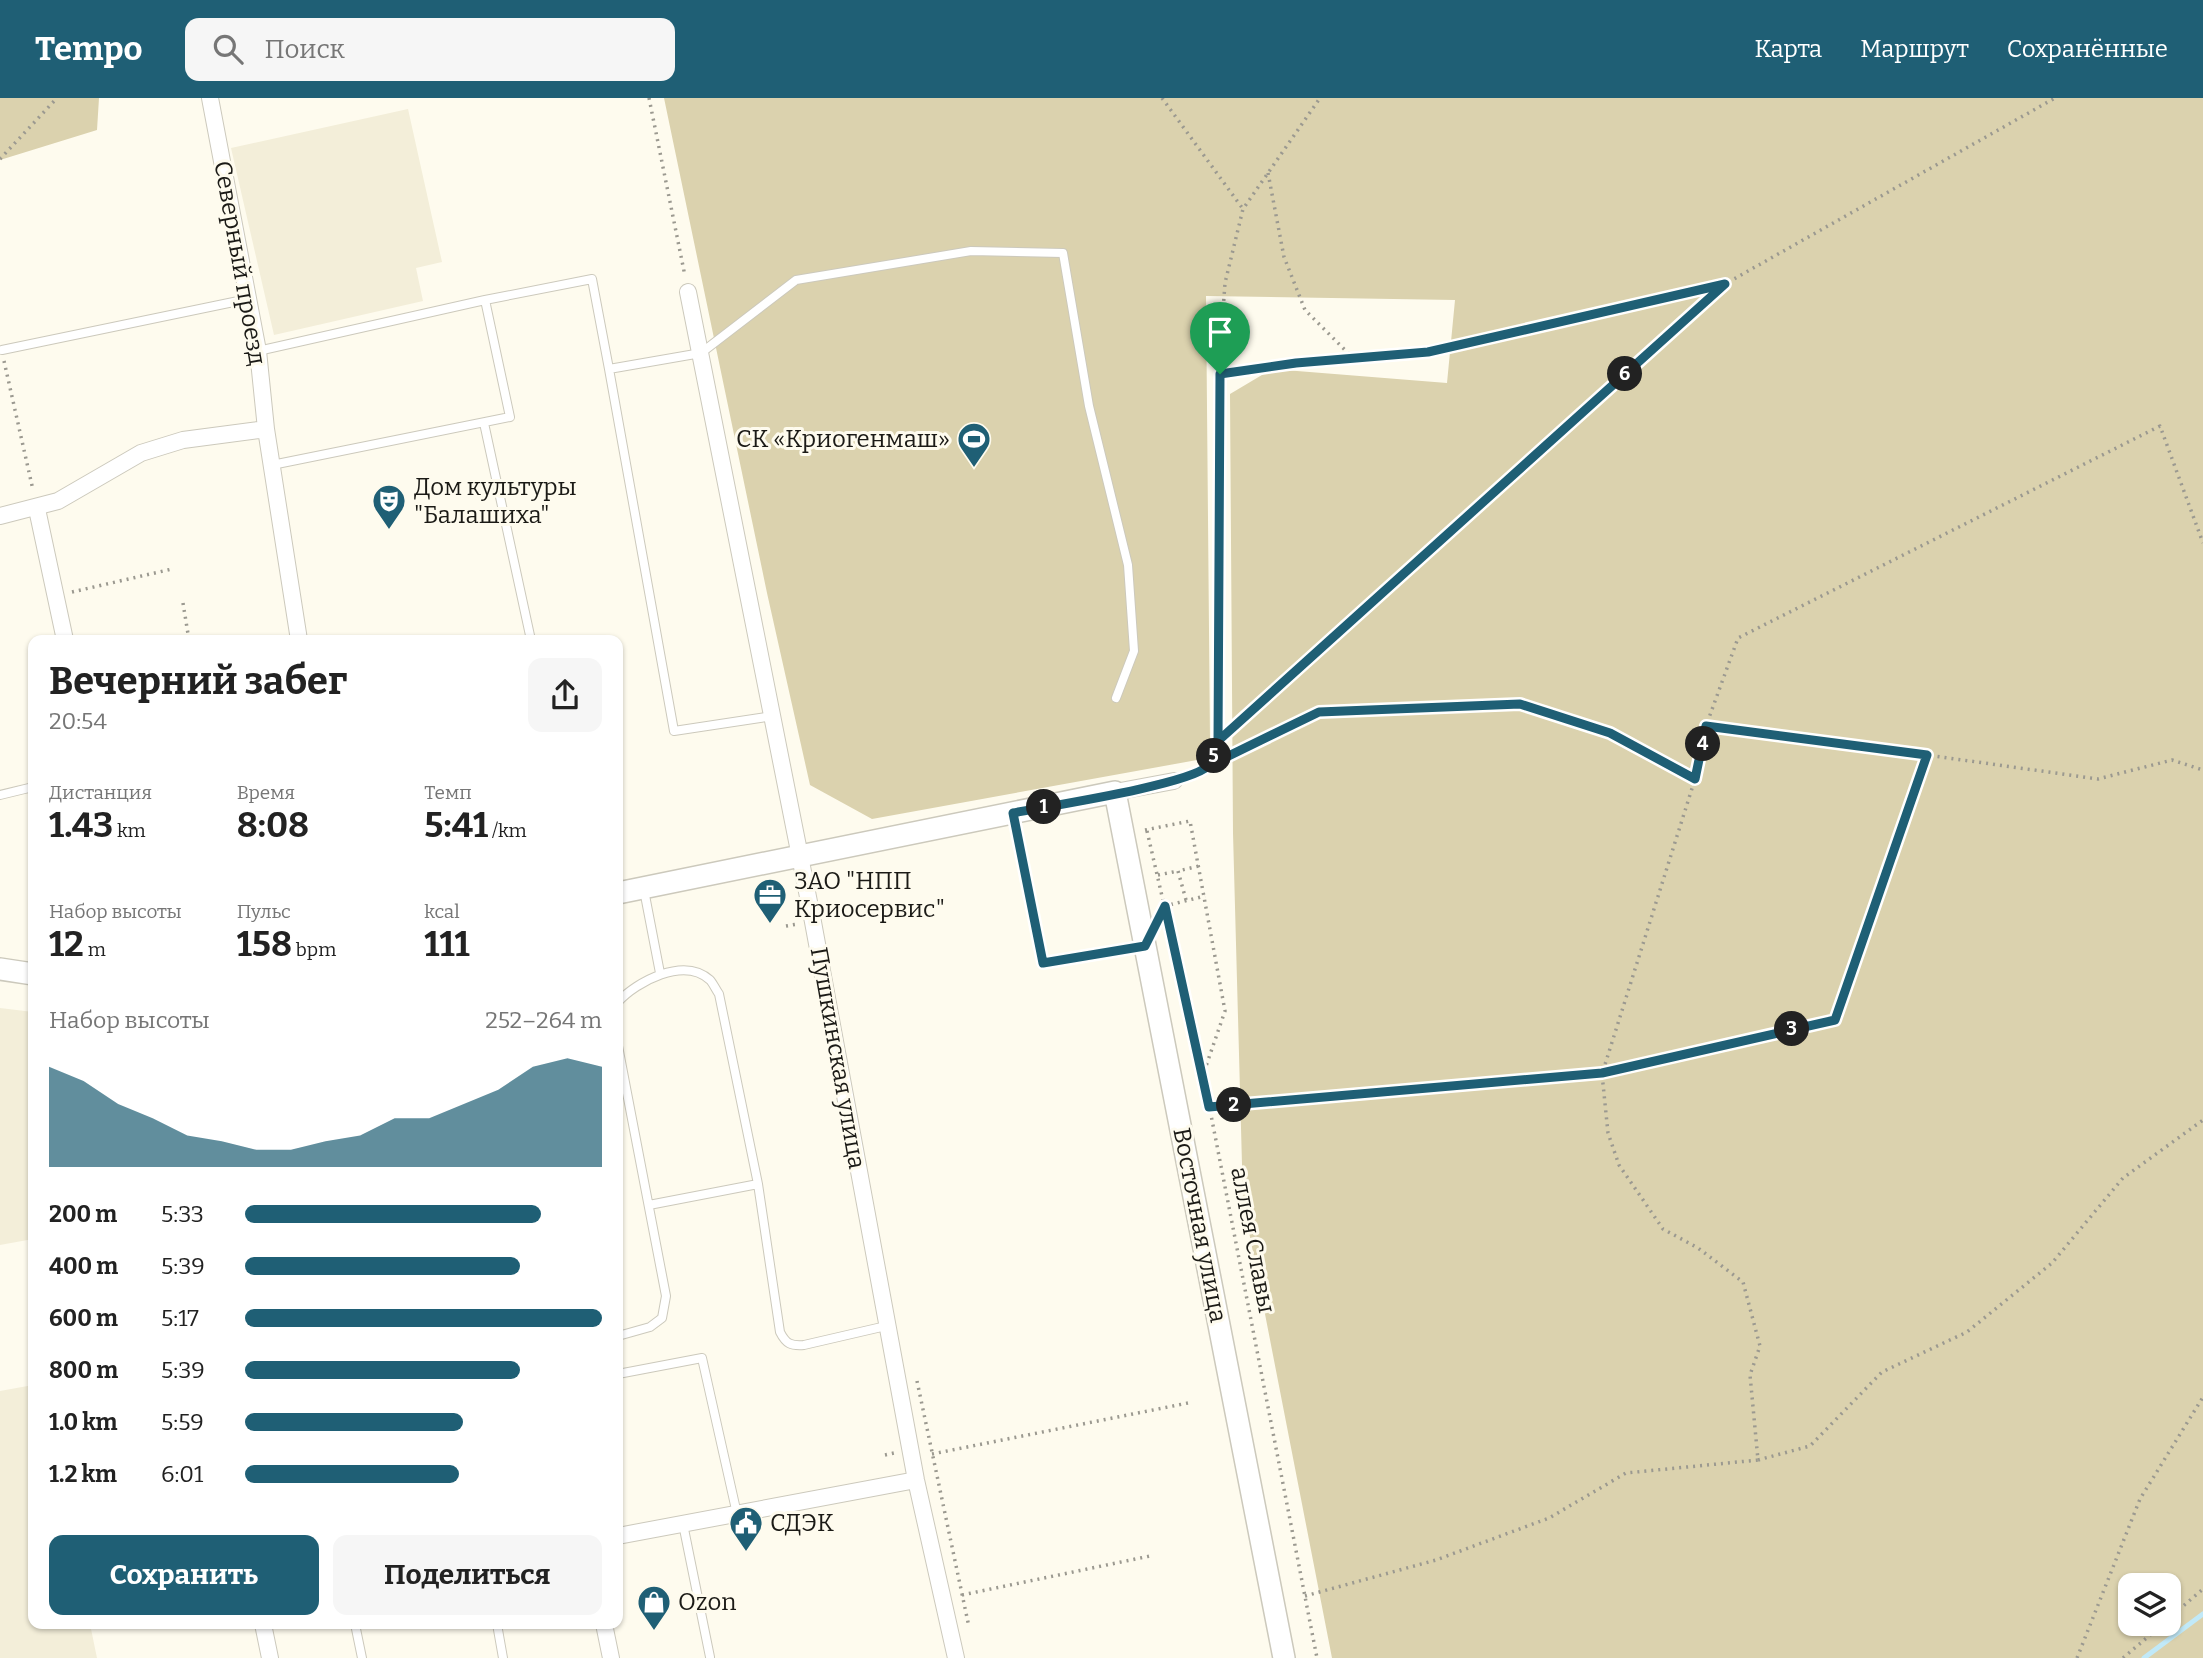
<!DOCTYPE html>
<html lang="ru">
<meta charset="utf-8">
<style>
:root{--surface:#fff;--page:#f6f6f6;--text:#222;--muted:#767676;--accent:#1f5f75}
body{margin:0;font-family:Bitter,serif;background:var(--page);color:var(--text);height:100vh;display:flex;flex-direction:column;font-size:26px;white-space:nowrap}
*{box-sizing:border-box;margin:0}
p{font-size:23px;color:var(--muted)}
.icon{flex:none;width:38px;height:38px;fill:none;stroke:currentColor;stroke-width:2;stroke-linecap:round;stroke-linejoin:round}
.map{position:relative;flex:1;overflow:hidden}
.drawer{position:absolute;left:28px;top:537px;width:595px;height:994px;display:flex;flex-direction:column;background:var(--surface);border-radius:14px;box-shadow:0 2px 5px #0004}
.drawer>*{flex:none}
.fabs{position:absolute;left:2118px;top:1475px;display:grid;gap:14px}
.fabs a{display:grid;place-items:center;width:63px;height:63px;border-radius:14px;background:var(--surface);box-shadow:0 2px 5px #0004;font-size:35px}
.pin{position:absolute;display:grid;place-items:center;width:60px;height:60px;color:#fff;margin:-72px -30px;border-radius:50% 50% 50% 0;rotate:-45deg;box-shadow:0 0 7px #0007}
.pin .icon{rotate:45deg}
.km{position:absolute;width:35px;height:35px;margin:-18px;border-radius:50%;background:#222;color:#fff;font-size:19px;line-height:35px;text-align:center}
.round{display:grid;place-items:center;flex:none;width:74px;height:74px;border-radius:14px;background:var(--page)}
.summary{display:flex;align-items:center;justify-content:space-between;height:119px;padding:0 21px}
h1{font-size:38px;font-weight:700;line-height:52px}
.stats{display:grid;grid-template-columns:repeat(3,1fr);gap:10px;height:119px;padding:7px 21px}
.stats div{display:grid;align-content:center}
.stats b{font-size:35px;font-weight:700}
.stats small{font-size:19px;font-weight:400}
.stats p{font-size:19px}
.chart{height:196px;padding:14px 21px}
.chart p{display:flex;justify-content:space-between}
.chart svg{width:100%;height:126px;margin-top:7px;fill:var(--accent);opacity:.7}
.action{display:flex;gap:14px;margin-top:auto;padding:14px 21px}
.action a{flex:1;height:80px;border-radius:14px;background:var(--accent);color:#fff;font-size:28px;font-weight:700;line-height:80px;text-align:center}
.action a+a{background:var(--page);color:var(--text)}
ul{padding:0 21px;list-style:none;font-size:23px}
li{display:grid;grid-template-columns:112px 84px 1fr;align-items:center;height:52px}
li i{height:18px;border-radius:9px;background:var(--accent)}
header{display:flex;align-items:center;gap:42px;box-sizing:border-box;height:98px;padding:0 35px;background:var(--accent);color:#fff}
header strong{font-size:33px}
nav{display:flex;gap:38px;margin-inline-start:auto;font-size:24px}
.search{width:490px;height:63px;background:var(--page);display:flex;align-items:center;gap:18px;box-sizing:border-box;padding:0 24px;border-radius:14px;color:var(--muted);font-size:26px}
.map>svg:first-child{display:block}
.built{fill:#f3eed9}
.green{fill:#dbd2ae;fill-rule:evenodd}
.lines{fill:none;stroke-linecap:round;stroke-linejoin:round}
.stream{stroke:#c1e9f8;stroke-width:5}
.lane-casing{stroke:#ccc9bc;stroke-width:10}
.street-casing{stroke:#ccc9bc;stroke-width:18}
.secondary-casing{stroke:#ccc9bc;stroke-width:24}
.path{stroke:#9b9990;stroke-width:3.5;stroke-dasharray:2 5;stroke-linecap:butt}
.lane{stroke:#fff;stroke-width:8}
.street{stroke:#fff;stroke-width:16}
.secondary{stroke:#fff;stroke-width:21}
.route-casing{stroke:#fff;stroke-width:14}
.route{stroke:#1f5f75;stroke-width:9}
.labels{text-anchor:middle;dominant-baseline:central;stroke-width:6;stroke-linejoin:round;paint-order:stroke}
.street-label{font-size:24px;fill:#1b1a16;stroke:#fefbee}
.poi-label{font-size:24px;fill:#1b1a16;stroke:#fefbee;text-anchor:start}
</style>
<header>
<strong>Tempo</strong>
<div class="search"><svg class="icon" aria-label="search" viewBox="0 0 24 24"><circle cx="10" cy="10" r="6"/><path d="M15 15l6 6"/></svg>Поиск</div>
<nav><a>Карта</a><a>Маршрут</a><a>Сохранённые</a></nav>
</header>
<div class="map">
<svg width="2203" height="1560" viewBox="0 0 2203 1560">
<rect width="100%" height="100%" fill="#fefbee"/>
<path class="built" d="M408,11L442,164L416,170L423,203L274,237L231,50Z
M0,910L33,914V1141L0,1147Z
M33,1287V1526H90L97,1560H0V1293Z"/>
<path class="green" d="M0,0H99L97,32L0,62Z
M664,0H2203V1560H1332L1243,1103L1233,735L1230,296L1272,271L1447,285L1455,202L1206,198L1210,643L1205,656L1197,662L872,721L810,687L767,495ZM2130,1488H2168V1526H2130Z"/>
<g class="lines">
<path class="stream" d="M2144,1560L2203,1516"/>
<defs>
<path id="lane" d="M485,202L592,181L609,271
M2,252L248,201
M258,253L485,202L510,319L272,367
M484,325L531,542
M773,618L674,633L609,271L701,255L796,182L971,153L1063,155L1089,308L1128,467L1134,553L1116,600
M0,697L33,689
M644,792L660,875
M1043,865L1145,848
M618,904C636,884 684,858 710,882C713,885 716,892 719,896L758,1086L780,1234C786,1246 791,1248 804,1247L886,1228
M618,948L666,1198L662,1220L650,1229L618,1238
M649,1107L758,1086
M618,1276L702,1260L737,1416
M683,1426L710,1559
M355,1526L362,1560
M497,1526L503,1560"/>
<path id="street" d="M210,0L258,253L266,331L299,542
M688,194L813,824L916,1382L956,1560
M37,411L65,542
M0,418L58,403L141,355L183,342L266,331
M1115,694L1174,683
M618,1438L916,1382
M263,1526L270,1560
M604,1526L611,1560"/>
<path id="secondary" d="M618,795L1115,694L1284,1560
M0,871L33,876"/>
</defs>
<use href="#lane" class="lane-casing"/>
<use href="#street" class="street-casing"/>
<use href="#secondary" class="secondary-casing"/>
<path class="path" d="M649,0L685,178
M1162,0L1243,111
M0,61L57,0
M1268,75L1284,159L1305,212L1353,260
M4,263L33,392
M1220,277L1296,265L1428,254L1725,186L2055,0
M72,494L172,471
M183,505L189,542
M1706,628L1926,657
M1218,643L1724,188
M1210,667L1319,614L1520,606L1610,635L1695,681
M1188,677L1208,668L1218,651L1220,255L1225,185L1243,111L1320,0
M1145,732L1190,723L1225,913L1204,974
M1016,733L1040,853
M1147,733L1203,976L1317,1560
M1158,777L1178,773
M1186,802L1178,773L1199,768
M1160,822L1165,808L1205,798
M786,828L798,826
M1209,1009L1602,976L1835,921L1927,657L2098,681L2172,662L2203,672
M917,1283L969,1529
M932,1356L1188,1305
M885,1357L894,1355
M1758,1362L1810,1348L1882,1274L1967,1234L2052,1165L2123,1080L2203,1022
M962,1497L1150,1458
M1305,1498L1436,1462L1549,1420L1626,1375L1758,1362L1750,1277L1760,1248L1743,1184L1698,1150L1663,1131L1619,1067L1608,1035L1602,976L1695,681L1706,628L1738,540L2160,328L2203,445
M2168,1521L2203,1491
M2077,1560L2140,1401L2203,1299
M2123,1560L2163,1526"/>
<use href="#lane" class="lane"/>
<use href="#street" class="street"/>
<use href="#secondary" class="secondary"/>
</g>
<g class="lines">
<defs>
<path id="route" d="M1220,276C1219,399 1219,521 1218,643C1218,651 1214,662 1208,668C1188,687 1048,708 1013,715L1043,865L1145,848L1165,808L1209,1009L1602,975L1835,922L1927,657L1706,628L1695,681L1610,635L1520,606L1319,614L1208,668L1218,651V643L1725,186L1428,254L1296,265L1220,276"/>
</defs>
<use href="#route" class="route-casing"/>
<use href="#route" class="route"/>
</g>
<defs>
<symbol id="stadium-pin" viewBox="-11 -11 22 30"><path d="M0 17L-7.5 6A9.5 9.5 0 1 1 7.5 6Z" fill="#1f5f75" stroke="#fefbee"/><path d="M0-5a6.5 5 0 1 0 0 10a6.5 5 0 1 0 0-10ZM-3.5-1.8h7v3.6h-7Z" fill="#fff"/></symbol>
<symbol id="theatre-pin" viewBox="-11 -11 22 30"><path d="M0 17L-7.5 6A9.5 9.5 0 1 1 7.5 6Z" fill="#1f5f75" stroke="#fefbee"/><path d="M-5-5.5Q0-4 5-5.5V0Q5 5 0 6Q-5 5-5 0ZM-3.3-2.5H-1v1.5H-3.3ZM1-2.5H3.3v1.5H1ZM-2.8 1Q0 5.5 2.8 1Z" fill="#fff"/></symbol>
<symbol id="office-pin" viewBox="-11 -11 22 30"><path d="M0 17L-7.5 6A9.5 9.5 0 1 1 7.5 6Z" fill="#1f5f75" stroke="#fefbee"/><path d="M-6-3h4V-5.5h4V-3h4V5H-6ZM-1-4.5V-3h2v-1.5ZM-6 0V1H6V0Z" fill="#fff"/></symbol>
<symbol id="civic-pin" viewBox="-11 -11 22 30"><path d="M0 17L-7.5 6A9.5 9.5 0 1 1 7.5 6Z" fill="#1f5f75" stroke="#fefbee"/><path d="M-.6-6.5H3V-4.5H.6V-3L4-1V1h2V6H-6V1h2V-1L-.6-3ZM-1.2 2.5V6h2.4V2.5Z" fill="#fff"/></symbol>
<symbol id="shop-pin" viewBox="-11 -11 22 30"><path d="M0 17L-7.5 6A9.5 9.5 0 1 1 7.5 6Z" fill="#1f5f75" stroke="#fefbee"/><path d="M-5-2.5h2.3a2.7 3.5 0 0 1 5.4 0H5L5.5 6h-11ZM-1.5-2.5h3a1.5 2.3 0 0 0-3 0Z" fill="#fff"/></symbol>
</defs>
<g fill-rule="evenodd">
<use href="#stadium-pin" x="955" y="322" width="38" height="52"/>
<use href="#theatre-pin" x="370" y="384" width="38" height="52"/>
<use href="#office-pin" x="751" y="778" width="38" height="52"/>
<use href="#civic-pin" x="727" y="1406" width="38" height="52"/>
<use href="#shop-pin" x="635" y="1485" width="38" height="52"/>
</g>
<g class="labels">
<g class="street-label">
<text transform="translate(240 165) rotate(80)">Северный проезд</text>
<text transform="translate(838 960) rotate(80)">Пушкинская улица</text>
<text transform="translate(1200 1127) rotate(79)">Восточная улица</text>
<text transform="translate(1253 1142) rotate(79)">аллея Славы</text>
</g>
<g class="poi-label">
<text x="950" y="341" text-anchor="end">СК «Криогенмаш»</text>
<text x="414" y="389">Дом культуры<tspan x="414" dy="28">"Балашиха"</tspan></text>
<text x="794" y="783">ЗАО "НПП<tspan x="794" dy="28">Криосервис"</tspan></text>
<text x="770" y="1425">СДЭК</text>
<text x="678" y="1504">Ozon</text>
</g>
</g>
</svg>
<div class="fabs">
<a><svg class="icon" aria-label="layers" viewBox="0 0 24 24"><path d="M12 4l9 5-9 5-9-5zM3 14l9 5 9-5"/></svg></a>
</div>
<div class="pin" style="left:1220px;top:276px;background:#1e9e55"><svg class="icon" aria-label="arrive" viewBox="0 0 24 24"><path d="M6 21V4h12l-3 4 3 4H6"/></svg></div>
<b class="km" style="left:1044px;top:709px">1</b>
<b class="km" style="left:1234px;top:1007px">2</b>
<b class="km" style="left:1792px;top:931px">3</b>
<b class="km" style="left:1703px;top:646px">4</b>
<b class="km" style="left:1214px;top:658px">5</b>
<b class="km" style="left:1625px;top:276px">6</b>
<section class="drawer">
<div class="summary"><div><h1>Вечерний забег</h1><p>20:54</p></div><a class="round"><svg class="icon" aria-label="share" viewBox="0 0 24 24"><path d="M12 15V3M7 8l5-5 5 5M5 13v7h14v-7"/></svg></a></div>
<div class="stats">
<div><p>Дистанция</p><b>1.43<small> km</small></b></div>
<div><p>Время</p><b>8:08</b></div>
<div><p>Темп</p><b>5:41<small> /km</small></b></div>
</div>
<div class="stats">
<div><p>Набор высоты</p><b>12<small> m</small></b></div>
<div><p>Пульс</p><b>158<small> bpm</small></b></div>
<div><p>kcal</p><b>111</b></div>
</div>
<div class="chart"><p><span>Набор высоты</span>252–264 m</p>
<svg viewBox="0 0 160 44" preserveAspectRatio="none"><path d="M0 44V9L10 14L20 22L30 27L40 33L50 35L60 38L70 38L80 35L90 33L100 27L110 27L120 22L130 17L140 9L150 6L160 9V44z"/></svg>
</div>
<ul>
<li><b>200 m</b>5:33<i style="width:83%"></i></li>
<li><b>400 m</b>5:39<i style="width:77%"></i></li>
<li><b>600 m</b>5:17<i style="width:100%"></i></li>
<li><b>800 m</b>5:39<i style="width:77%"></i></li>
<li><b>1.0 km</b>5:59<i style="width:61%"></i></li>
<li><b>1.2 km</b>6:01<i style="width:60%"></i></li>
</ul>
<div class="action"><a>Сохранить</a><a>Поделиться</a></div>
</section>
</div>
